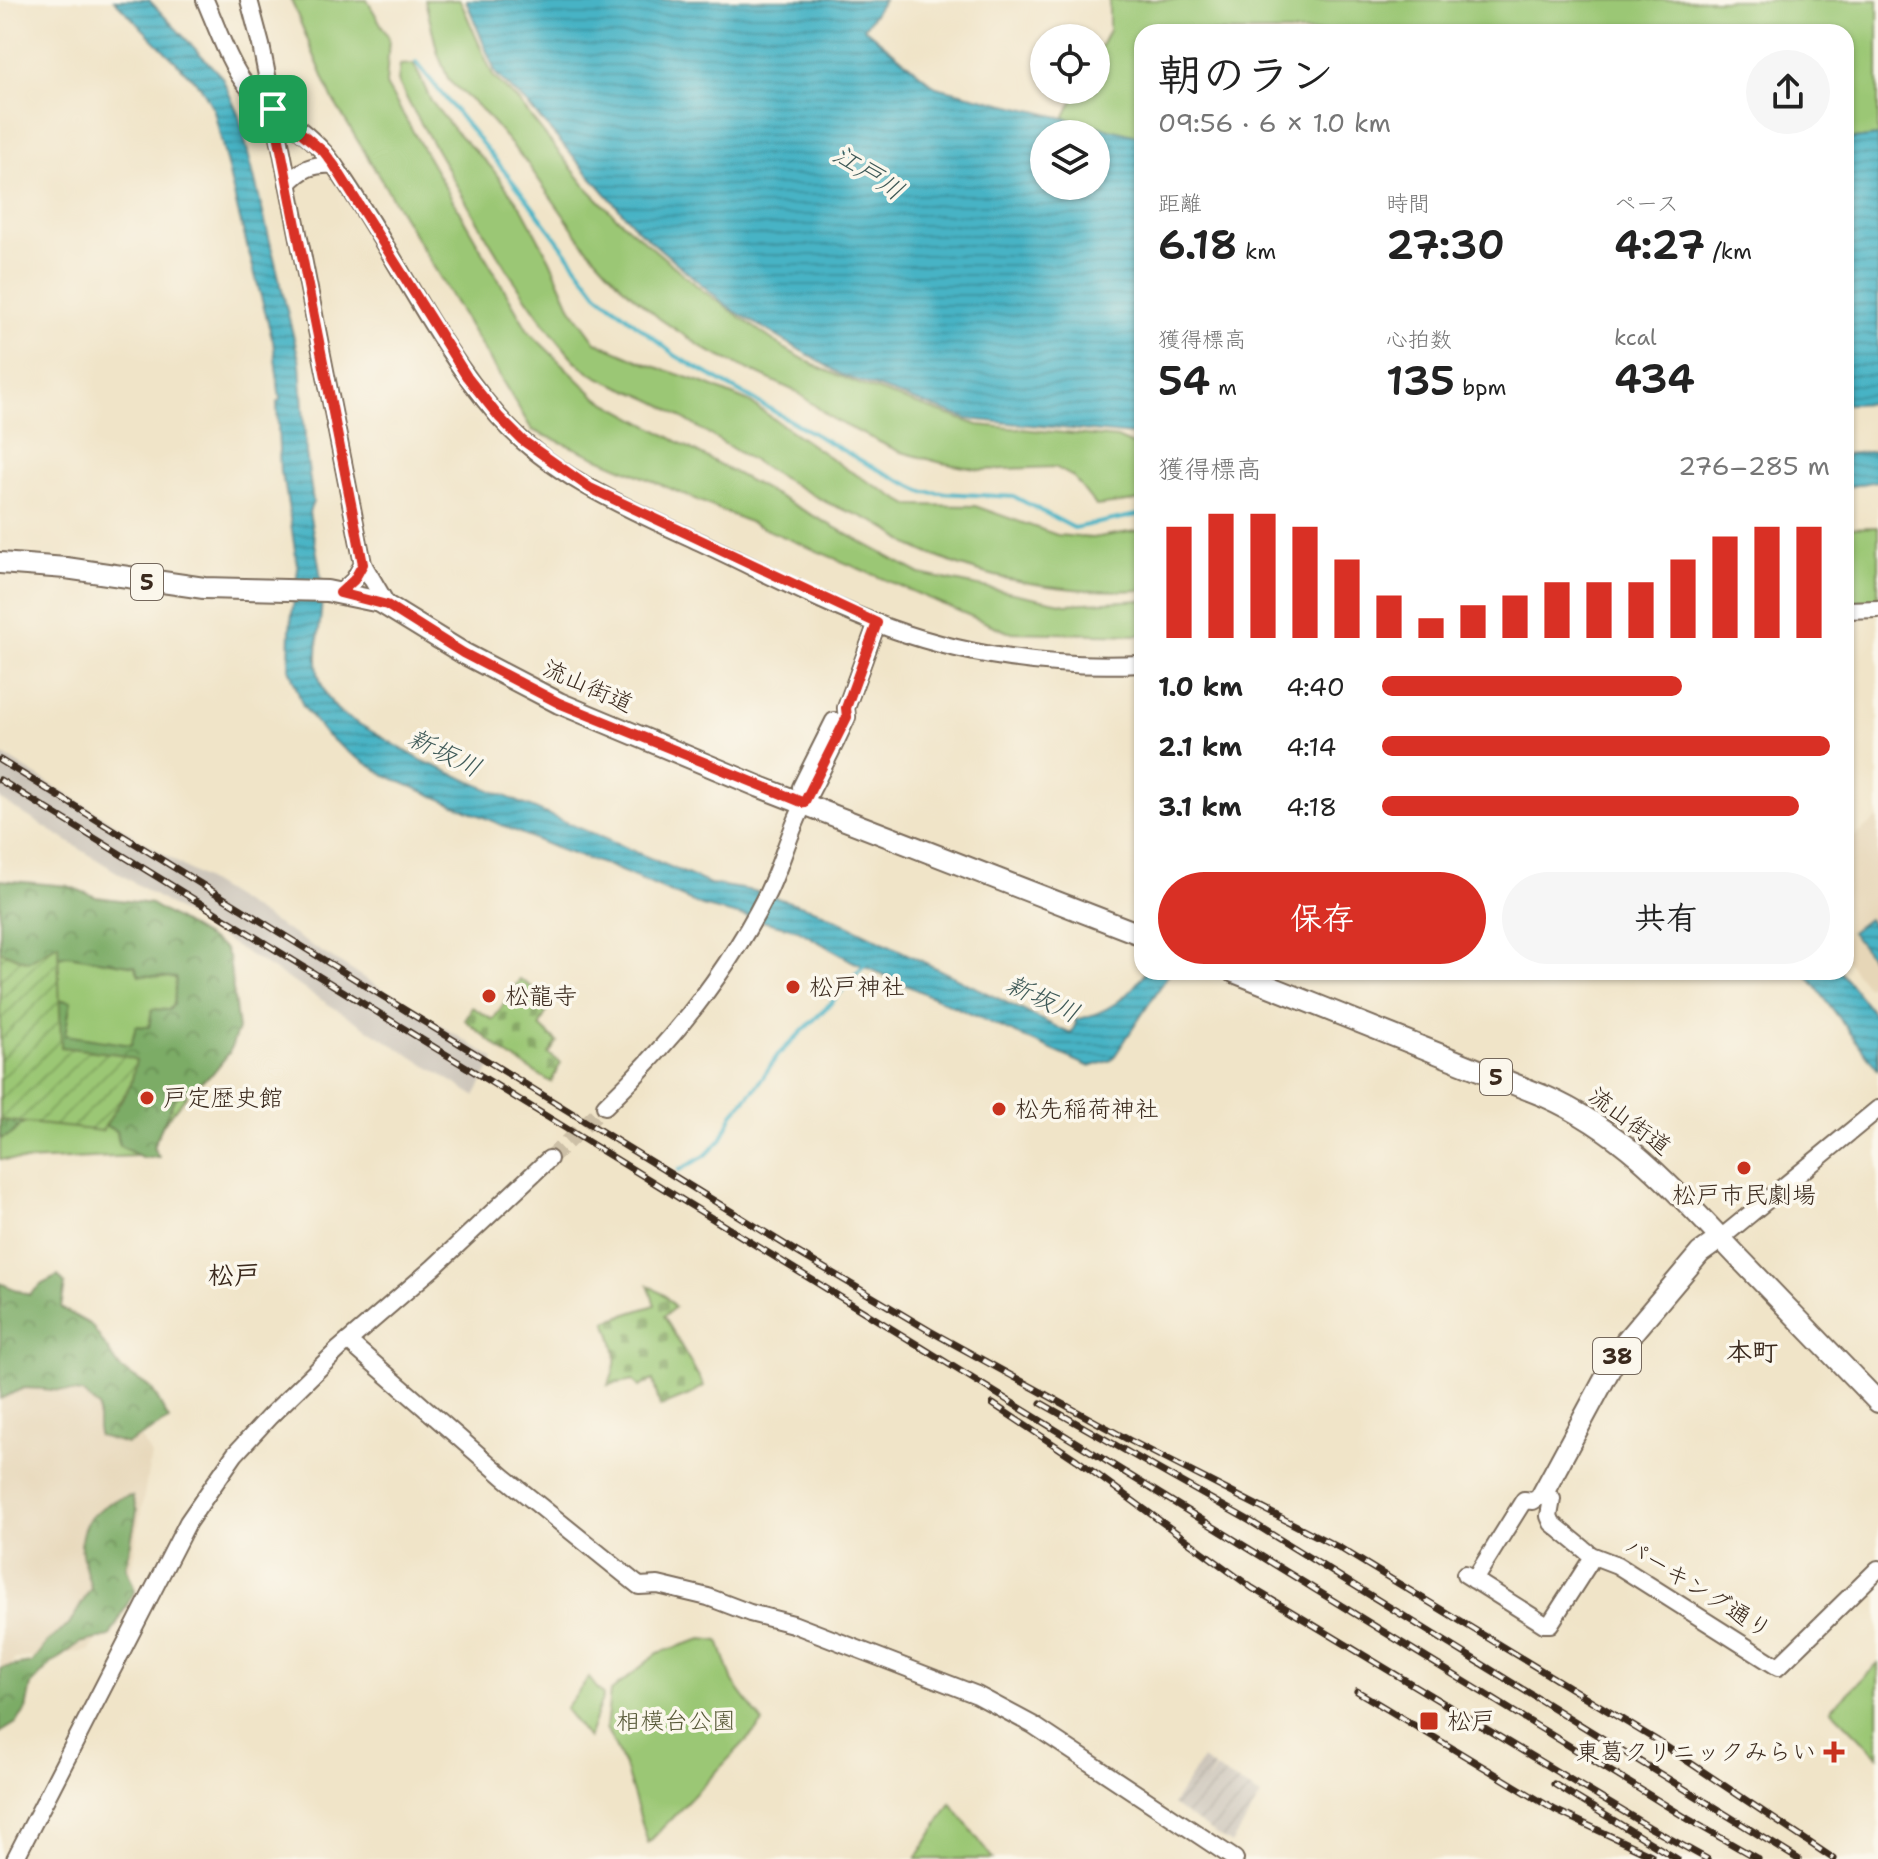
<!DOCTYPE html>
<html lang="ja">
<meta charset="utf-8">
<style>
:root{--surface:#fff;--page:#f6f6f6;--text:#222;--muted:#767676;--accent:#d93025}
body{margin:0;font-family:"Shantell Sans","Klee One",sans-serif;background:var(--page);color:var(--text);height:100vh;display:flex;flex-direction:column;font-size:30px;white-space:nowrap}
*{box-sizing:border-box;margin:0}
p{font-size:26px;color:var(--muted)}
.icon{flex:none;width:44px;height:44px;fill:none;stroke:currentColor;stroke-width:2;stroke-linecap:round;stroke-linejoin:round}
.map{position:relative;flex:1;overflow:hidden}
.details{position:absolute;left:1134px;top:24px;width:720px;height:956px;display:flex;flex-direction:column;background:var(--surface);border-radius:24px;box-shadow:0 2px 6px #0004}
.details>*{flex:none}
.buttons{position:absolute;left:1030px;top:24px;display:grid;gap:16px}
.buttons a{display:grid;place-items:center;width:80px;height:80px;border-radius:50%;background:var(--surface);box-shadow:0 2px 6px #0004;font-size:40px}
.pin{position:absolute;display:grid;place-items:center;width:68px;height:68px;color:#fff;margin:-34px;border-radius:16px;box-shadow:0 4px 12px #0006}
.round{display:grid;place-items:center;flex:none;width:84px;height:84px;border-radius:42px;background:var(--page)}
.summary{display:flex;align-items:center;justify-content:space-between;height:136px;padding:0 24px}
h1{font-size:44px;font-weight:600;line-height:60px}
.metrics{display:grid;grid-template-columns:repeat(3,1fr);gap:12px;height:136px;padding:8px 24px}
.metrics div{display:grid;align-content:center}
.metrics b{font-size:40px;font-weight:600}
.metrics small{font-size:22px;font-weight:400}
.metrics p{font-size:22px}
.chart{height:224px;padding:16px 24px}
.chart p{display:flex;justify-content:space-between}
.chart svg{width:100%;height:144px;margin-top:8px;stroke:var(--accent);stroke-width:6}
.button{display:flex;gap:16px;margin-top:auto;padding:16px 24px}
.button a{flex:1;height:92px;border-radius:48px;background:var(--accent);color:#fff;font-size:32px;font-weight:600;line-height:92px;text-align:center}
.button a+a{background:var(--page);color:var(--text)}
ul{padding:0 24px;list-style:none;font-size:26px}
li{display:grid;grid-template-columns:128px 96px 1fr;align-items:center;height:60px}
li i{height:20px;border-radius:10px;background:var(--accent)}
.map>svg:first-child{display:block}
.built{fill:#e6d6b7}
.industrial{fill:url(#industrial-furrows)}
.railway{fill:#cac3b8}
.green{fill:#9bc775;stroke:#6b784a;stroke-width:2}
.forest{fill:url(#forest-crowns);stroke:#5c6b42;stroke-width:2;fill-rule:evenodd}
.cemetery{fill:url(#cemetery-stones);stroke:#6b784a;stroke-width:2}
.garden{fill:url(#garden-furrows);stroke:#6b784a;stroke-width:2}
.water{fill:url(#water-rules);stroke:#416e72;stroke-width:2;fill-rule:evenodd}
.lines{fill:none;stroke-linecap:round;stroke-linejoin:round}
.stream{stroke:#47b3c5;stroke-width:4}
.tertiary-tunnel{stroke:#ccbfa6;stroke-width:16;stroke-dasharray:16 8;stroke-linecap:butt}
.tertiary-casing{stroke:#7a6b5a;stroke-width:20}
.primary-casing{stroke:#7a6b5a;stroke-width:24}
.tertiary{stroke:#fff;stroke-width:16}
.primary{stroke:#fff;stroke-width:20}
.rail-casing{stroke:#3b2a1e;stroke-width:7}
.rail{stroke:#fbf7ec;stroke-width:4;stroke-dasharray:12;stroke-linecap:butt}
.route-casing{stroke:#fff;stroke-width:16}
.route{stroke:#d93025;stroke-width:10}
.poi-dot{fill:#c8321e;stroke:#fbf7ec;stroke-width:3}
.labels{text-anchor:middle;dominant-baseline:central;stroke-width:7;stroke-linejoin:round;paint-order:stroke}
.shield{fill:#fbf7ec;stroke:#75685c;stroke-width:2}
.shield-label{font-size:22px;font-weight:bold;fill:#3b2a1e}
.street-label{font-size:24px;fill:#3b2a1e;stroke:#fbf7ec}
.poi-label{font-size:24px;fill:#3b2a1e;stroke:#fbf7ec;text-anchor:start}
.park-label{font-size:24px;fill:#585938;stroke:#fbf7ec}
.water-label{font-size:26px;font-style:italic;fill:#3f5a58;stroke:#fbf7ec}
.neighbourhood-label{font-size:26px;font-weight:bold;fill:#3b2a1e;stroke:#fbf7ec}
</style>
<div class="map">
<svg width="1878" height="1859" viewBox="0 0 1878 1859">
<defs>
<pattern id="industrial-furrows" width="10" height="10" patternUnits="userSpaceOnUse" patternTransform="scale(2)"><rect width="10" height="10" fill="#cac3b8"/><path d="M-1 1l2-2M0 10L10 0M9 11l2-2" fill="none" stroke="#aea89e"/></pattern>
<pattern id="forest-crowns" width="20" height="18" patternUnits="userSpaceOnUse" patternTransform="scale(2)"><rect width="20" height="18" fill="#7cac66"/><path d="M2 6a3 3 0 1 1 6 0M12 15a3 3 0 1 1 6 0" fill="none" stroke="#678c53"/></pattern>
<pattern id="cemetery-stones" width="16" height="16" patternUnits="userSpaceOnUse" patternTransform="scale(2)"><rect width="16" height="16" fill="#9bc775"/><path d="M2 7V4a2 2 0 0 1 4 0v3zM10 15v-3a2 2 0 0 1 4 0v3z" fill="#80a25f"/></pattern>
<pattern id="garden-furrows" width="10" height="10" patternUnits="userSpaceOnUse" patternTransform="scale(2)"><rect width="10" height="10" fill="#9bc775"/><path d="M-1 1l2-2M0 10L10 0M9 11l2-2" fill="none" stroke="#80a25f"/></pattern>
<pattern id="water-rules" width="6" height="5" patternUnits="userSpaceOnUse" patternTransform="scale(2)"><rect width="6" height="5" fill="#47b3c5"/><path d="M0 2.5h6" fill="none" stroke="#3c929f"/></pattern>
</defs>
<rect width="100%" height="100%" fill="#fbf7ec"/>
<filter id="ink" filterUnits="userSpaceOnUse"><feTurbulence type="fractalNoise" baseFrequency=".0125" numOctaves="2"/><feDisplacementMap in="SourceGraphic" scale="16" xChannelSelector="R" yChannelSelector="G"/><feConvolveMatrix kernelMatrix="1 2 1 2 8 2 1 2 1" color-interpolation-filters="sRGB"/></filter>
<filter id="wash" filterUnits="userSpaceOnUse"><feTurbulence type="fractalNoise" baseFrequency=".006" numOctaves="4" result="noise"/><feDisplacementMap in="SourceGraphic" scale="32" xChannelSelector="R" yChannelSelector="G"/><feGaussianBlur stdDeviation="1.8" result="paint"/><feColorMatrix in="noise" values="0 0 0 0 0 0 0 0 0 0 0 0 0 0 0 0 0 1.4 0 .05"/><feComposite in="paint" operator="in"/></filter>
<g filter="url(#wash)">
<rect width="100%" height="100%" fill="#f0e4c8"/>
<path class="built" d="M1878,818V978L1867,987L1846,960V843Z
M0,1297L89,1347L151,1455L129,1582L90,1651L15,1659L0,1686Z"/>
<path class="industrial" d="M1202,1760L1215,1768L1205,1785L1216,1769L1261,1796L1231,1844L1172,1805Z"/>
<path class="railway" d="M0,753L495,1059L475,1096L0,799Z"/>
<path class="green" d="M291,0H367L389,38L386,85L529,332L596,397L920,574L1066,604L1142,600V635L1008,632L532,430L332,98Z
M425,0H460L493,76L518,101L589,190L616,217L702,290L785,349L820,368L864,386L978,425L1117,438L1140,448L1142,450V500L1096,506L1073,477L1055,467L981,470L942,463L898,451L834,420L797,392L708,351L660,319L622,286L583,243L527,163L483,111L449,81L438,54Z
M1109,0H1878V136L1846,140V32H1142V137L1064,118L1078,90H1096V56L1109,30Z
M414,64L431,101L455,131L491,167L523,210L550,260L571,308L596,342L647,364L701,382L749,402L848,470L909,505L975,506L1057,535L1092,538L1142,530V590C1065,594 982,580 912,546C901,541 893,532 882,526C865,516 844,511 826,502C771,473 718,440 665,407C635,388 595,385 570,355C505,280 461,189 410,105L398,81L400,65Z
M1878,527V607L1846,608V528Z
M0,946L213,948L187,1080V1095L137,1156L24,1161L0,1159Z
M702,1639L719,1641L733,1682L763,1723L648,1843L625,1767L606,1728L610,1692L658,1653Z
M1878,1664V1756L1831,1709Z
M589,1678L603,1696L588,1738L565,1709Z
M951,1803L993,1859H916Z"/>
<path class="forest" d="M0,880L68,886L96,897L151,904L224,948L229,959L238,1029L229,1053L212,1074L174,1099L153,1147L159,1157L143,1158L120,1146L116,1131L96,1121L28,1118L11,1135L0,1139ZM67,955L135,966L139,975L176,978L174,1004L169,1010L152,1009L149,1027L136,1026L131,1045L65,1035L71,1001L21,995L37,962Z
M58,1276L65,1284L61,1308L91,1325L120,1368L152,1389L169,1420L127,1444L98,1436V1407L82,1393L42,1389L24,1388L0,1399V1283L29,1295L42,1284Z
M132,1496L137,1511L126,1567L135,1590L110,1636L80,1643L51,1664L31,1685L26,1710L16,1723L0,1733V1668L31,1663L48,1641L69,1625L91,1588C87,1572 77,1549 83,1531C88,1513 115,1497 132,1496Z"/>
<path class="cemetery" d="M520,979L551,1001L540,1026L557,1042L549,1054L561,1063L551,1082L506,1054L465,1020L472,1007L493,1020Z
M648,1285L664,1295L675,1307L664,1316L704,1386L689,1395L660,1407L653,1380L639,1387L633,1380L608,1385C621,1360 615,1346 606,1321L655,1305Z"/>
<path class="garden" d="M58,944L61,1047L118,1054L136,1060L131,1084L102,1131L0,1120V951L28,962Z"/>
<path class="water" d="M114,0H149L222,77L239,116L300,363L306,453L313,502L309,512C313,535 319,558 321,581C327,634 298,668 340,713L423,761L710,884L754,891L819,911L1071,1034L1076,1023L1075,1020C1106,1013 1128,999 1145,972H1170L1112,1060L1090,1067L852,961L798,930L702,906L609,866L560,850L387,776L348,752L325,734L303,706L289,668L290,629L298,569L285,486L280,473L277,402L280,400L273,341L238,212L214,110L201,87Z
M466,0H884L864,28L936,87L1142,137V443L1133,435L968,419L842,375L728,307L638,230L528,105L496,74ZM1044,134H1096V186H1044Z
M1878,136V403L1846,404V140Z
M1878,451V481L1846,487V454Z
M1868,919L1878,932V967L1851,932Z
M1805,972H1841L1878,1020V1070Z"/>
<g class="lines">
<path class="stream" d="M416,62L523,194L597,293L676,356L869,465L924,492L1015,497L1074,528L1142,514
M679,1170L705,1156L721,1140L733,1114L757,1086L777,1056L832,1002L865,964"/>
</g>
</g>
<g filter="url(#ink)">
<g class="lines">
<path class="tertiary-tunnel" d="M549,1159L605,1106"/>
<defs>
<path id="tertiary" d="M205,0C215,23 232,71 248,87C276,115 312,133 334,165C392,247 433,341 498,416C550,476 629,509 700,542C762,571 824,604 889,628C969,657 1057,668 1142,664
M249,0L261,45L363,564L387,605
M288,184C301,169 314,163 334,165
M340,593L354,580L363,564
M1846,610L1878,609
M804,803L801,787L834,721
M605,1106C670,1044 726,975 767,894C781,865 789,833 804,804C819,775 834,747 847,717L846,708L877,623
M1721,1238L1878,1109
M348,1341L504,1477L639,1586L658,1585L708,1597L750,1613L793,1624L977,1695L1033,1725L1235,1859
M1552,1499L1549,1516L1552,1523L1591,1555
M1591,1555L1617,1565L1778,1667L1878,1569
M1465,1574L1544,1624H1550L1591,1560V1555
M1474,1580L1524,1500L1533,1501L1542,1495
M15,1859L188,1522L235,1454L269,1417L339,1349L433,1268L549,1159"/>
<path id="primary" d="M0,563L66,568L204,588L327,591L380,602L463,653L559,703L760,787L1142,935
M1234,972L1544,1096C1627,1132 1682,1198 1743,1262C1788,1309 1833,1355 1878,1402
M1542,1495L1624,1343L1700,1253L1721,1238"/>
</defs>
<use href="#tertiary" class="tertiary-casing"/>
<use href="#primary" class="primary-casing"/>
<use href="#tertiary" class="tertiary"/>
<use href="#primary" class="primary"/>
<defs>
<path id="rail" d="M0,760L797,1252L930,1331L1129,1440L1340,1548L1656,1740L1834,1859
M0,780L1688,1819L1758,1859
M1041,1403L1250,1521L1798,1859
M993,1404L1077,1460L1252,1588L1649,1827L1707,1859
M1357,1691L1555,1810L1651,1855
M1554,1784L1677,1859"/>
</defs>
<use href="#rail" class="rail-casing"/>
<use href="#rail" class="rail"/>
</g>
</g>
<g class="lines" filter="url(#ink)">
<defs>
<path id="route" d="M273,109L324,152L334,165L467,377L499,417L522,440L590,488L877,623L846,708L847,717L804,803L559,703L463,653L387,605L340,593L354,580L363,564Z"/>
</defs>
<use href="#route" class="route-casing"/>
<use href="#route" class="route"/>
</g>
<g class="poi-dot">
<circle cx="793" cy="987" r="8"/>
<circle cx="489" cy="996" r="8"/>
<circle cx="147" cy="1098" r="8"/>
<circle cx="999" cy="1109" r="8"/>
<circle cx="1744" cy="1168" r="8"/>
<rect x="1419" y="1711" width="20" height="20" rx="4"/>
<path d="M1830 1740h8v8h8v8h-8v8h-8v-8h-8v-8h8z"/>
</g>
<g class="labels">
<g class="shield">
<rect x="131" y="564" width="32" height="36" rx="6"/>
<rect x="1480" y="1059" width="32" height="36" rx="6"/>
<rect x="1593" y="1338" width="48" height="36" rx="6"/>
</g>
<g class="shield-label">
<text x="147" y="582">5</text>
<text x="1496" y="1077">5</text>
<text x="1617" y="1356">38</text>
</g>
<g class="street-label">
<text transform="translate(588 686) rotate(24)">流山街道</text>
<text transform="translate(1630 1121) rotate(37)">流山街道</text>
<text transform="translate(1698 1588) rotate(32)">パーキング通り</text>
</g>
<g class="poi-label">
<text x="809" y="987">松戸神社</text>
<text x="505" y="996">松龍寺</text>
<text x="163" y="1098">戸定歴史館</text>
<text x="1015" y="1109">松先稲荷神社</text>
<text x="1744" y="1195" text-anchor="middle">松戸市民劇場</text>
<text x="1447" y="1721">松戸</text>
<text x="1816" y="1752" text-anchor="end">東葛クリニックみらい</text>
</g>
<g class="park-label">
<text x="676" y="1721">相模台公園</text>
</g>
<g class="water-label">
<text transform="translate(869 172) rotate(33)">江戸川</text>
<text transform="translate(445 752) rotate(26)">新坂川</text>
<text transform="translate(1043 998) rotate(25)">新坂川</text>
</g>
<g class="neighbourhood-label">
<text x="234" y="1274">松戸</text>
<text x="1752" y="1351">本町</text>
</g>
</g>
</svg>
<div class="buttons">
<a><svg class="icon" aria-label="locate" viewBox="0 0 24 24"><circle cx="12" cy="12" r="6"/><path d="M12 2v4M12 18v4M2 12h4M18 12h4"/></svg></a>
<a><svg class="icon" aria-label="layers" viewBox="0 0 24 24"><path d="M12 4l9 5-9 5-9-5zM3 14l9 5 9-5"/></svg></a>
</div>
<div class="pin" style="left:273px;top:109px;background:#1e9e55"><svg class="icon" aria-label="arrive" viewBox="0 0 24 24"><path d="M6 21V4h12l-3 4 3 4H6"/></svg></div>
<section class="details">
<div class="summary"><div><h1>朝のラン</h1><p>09:56 · 6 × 1.0 km</p></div><a class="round"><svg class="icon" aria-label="share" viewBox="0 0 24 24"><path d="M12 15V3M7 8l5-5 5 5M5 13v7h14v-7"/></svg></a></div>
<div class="metrics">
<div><p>距離</p><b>6.18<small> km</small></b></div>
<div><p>時間</p><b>27:30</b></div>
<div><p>ペース</p><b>4:27<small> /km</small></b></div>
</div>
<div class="metrics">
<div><p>獲得標高</p><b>54<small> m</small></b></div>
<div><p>心拍数</p><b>135<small> bpm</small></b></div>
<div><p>kcal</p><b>434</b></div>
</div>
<div class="chart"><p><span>獲得標高</span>276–285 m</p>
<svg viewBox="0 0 160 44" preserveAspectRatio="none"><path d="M5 44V10M15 44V6M25 44V6M35 44V10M45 44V20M55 44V31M65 44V38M75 44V34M85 44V31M95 44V27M105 44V27M115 44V27M125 44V20M135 44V13M145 44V10M155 44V10"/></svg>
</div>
<ul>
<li><b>1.0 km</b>4:40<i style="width:67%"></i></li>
<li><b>2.1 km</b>4:14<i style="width:100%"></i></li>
<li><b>3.1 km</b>4:18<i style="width:93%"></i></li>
</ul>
<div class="button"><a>保存</a><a>共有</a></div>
</section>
</div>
